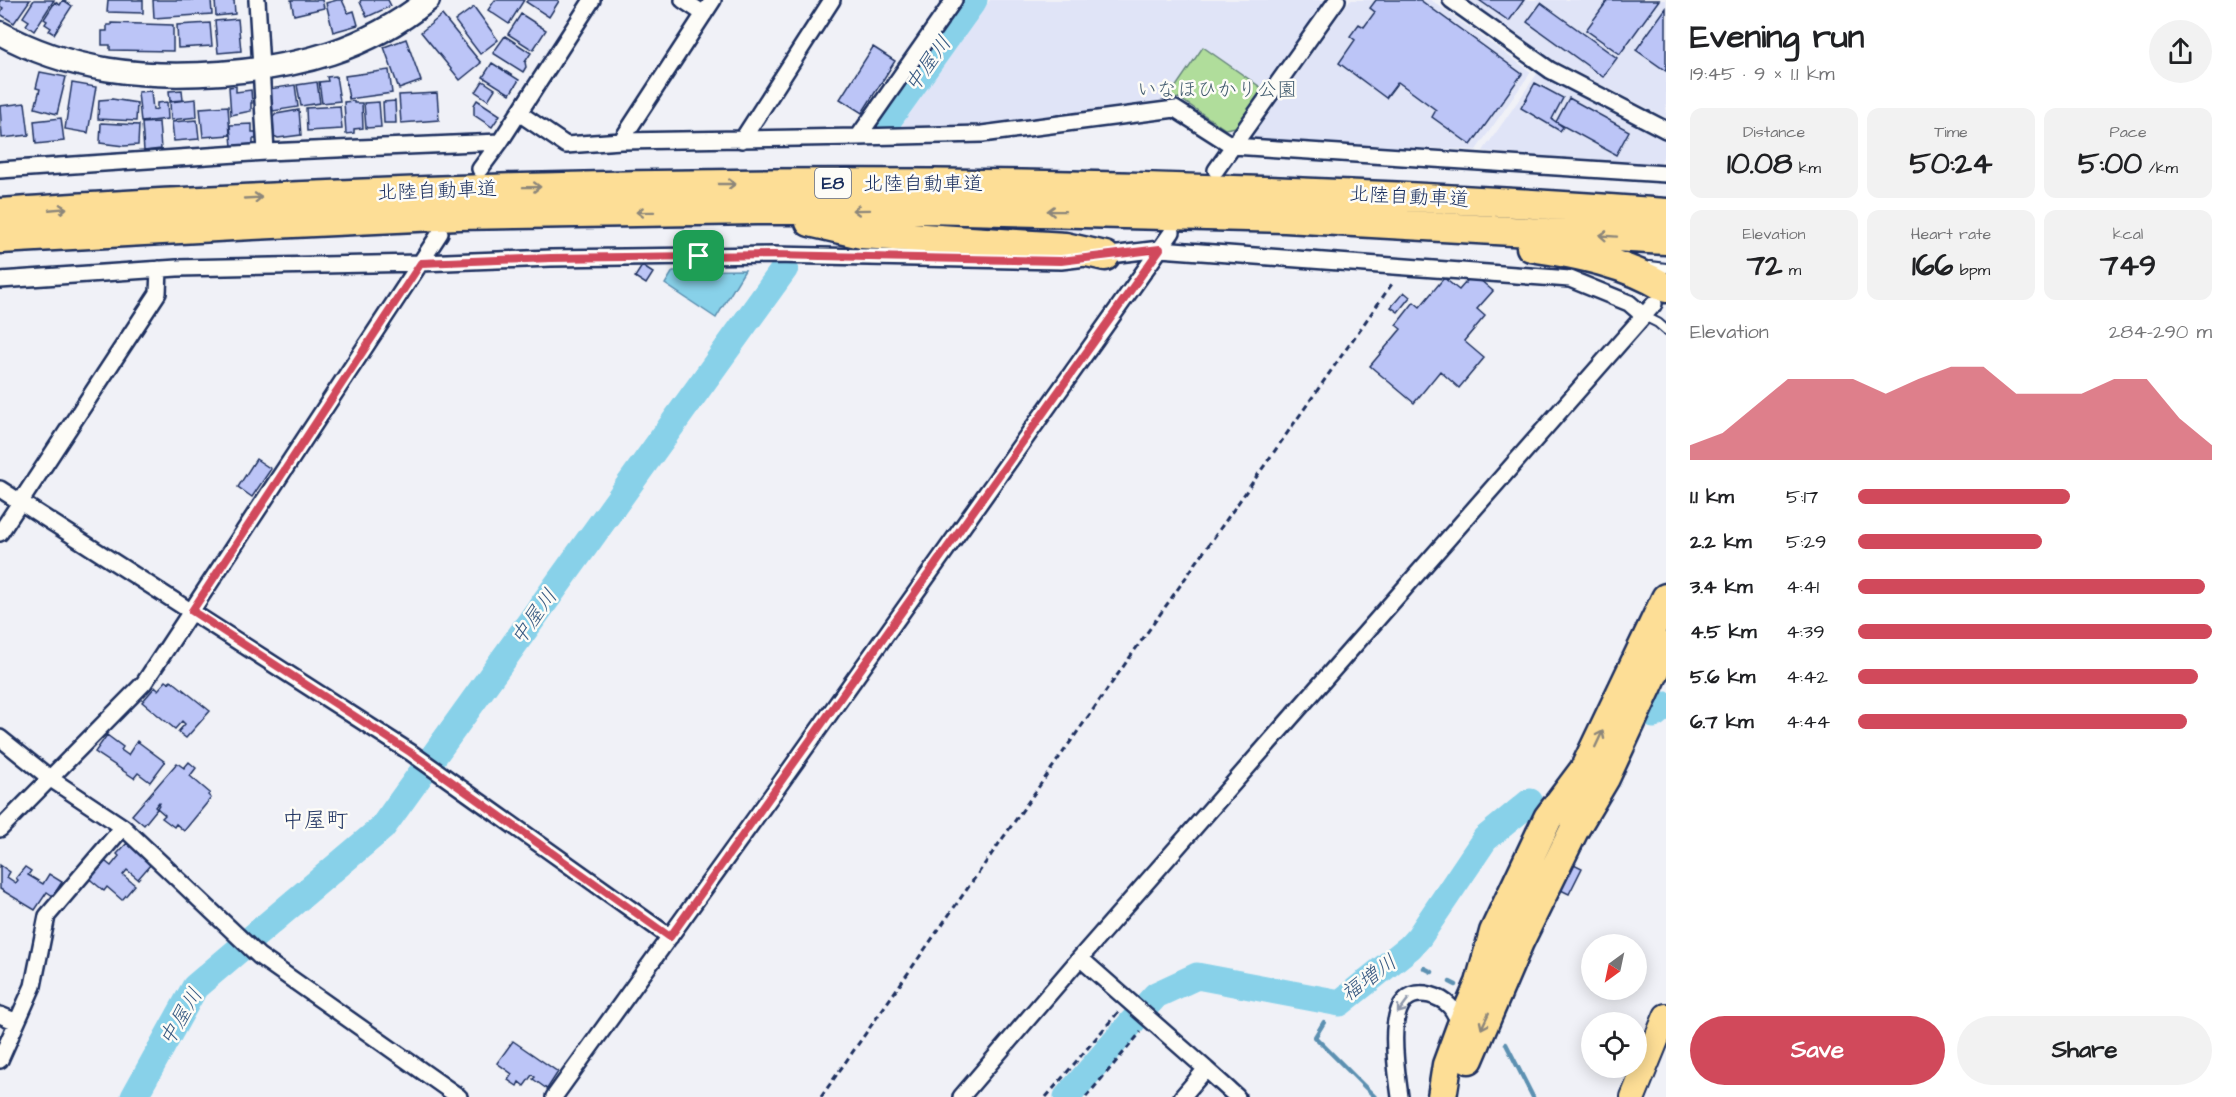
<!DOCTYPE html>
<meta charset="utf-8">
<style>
:root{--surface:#fff;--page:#f2f2f2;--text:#202124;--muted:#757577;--accent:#d1495b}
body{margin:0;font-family:"Architects Daughter","Klee One",sans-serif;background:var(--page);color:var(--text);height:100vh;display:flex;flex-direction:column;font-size:22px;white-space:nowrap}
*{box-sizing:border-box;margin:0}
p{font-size:20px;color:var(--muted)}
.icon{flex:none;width:33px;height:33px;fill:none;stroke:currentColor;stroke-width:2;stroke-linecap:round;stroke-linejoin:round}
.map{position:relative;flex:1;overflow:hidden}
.drawer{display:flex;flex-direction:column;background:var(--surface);width:570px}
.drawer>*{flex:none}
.needle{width:39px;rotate:213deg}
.controls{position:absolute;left:1581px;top:934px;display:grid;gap:12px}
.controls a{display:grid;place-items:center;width:66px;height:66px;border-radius:50%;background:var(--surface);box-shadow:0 3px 15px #0003;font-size:30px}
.pin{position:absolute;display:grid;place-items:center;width:51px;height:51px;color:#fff;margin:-26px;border-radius:12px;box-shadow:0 3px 9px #0006}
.round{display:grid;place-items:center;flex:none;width:63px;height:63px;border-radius:32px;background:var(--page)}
.headline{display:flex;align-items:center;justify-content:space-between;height:102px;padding:0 24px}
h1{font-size:33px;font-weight:700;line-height:45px}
.stats{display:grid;grid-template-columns:repeat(3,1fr);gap:9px;height:102px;padding:6px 24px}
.stats div{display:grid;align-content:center;border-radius:12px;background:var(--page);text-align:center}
.stats b{font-size:30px;font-weight:700}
.stats small{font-size:16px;font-weight:400}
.stats p{font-size:16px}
.chart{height:168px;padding:12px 24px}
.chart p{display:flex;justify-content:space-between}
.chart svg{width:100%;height:108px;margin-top:6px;fill:var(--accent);opacity:.7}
.button{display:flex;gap:12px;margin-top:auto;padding:12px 24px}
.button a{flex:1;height:69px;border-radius:36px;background:var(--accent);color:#fff;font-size:24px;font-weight:700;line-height:69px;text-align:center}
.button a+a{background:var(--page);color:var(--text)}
ul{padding:0 24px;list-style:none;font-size:20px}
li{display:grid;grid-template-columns:96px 72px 1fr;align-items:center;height:45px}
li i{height:15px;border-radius:8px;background:var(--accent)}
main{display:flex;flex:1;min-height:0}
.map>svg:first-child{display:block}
.built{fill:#e0e4f7}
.green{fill:#b0dd9b;stroke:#66867c;stroke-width:1.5}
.water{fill:#88d1e9;stroke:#5c90b1;stroke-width:1.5}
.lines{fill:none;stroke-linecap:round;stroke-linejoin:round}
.stream{stroke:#5c90b1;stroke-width:4.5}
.river{stroke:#88d1e9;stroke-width:27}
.building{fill:#bcc5f7;stroke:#1b2f5e;stroke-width:1.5}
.lane-casing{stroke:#1b2f5e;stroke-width:12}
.street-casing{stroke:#1b2f5e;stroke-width:20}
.secondary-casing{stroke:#1b2f5e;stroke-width:27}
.primary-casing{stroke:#1b2f5e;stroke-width:28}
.highway-casing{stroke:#1b2f5e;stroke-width:33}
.path{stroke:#1b2f5e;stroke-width:3;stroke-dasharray:6 4.5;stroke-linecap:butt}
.lane{stroke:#fdfcf7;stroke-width:8}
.street{stroke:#fdfcf7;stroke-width:15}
.secondary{stroke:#fdfcf7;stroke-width:22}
.primary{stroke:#fdde96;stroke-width:24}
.highway{stroke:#fdde96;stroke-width:28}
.oneway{stroke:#8c867a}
.oneway2{stroke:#8c96aa}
.route-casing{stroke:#fff;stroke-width:12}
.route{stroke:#d1495b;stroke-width:8}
.labels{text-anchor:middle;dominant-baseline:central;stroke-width:5;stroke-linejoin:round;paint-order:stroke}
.shield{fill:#fdfcf7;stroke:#5f6c8c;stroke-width:1.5}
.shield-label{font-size:18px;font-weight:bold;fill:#1b2f5e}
.park-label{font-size:20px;fill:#405a6d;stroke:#fdfcf7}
.street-label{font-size:20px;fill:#1b2f5e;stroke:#fdfcf7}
.water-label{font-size:21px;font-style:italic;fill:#365881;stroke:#fdfcf7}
.quarter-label{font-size:22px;fill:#1b2f5e;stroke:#fdfcf7}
</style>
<main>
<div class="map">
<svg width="1666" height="1097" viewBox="0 0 1666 1097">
<rect width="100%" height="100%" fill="#f0f1f7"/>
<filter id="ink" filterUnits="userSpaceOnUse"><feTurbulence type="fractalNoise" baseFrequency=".0167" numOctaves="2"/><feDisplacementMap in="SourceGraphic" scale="12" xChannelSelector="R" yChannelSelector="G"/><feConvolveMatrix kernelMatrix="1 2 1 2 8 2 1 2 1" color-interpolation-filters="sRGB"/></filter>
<g filter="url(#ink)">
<path class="built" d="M990,0H1325L1236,127L1225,129L1178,98L998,123L895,134Z
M1350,0H1431L1531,72L1476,150L1248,142Z
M1468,0H1666V118L1548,57Z
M1537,74L1666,139V151L1659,167L1483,151Z"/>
<path class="green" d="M1203,47L1263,89L1236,127L1225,129L1179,98L1166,101Z"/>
<path class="water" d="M745,270L716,318L665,284L673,271Z"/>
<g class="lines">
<path class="stream" d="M1406,950L1410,954
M1424,968L1432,972
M1450,982L1456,985
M1332,1010L1340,1003
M1324,1022L1315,1037L1375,1097
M1506,1044L1533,1097"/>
<path class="river" d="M882,129L974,0
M1654,715L1666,705
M252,938L382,828L785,268
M1147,1005L1156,995L1197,976L1340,1003L1410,947L1419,937L1485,839L1530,802
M134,1097L195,987L241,948
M1067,1097L1133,1021"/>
</g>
<path class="building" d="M0,0H30L14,23L0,14L3,8L0,6Z
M34,0H54L34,31L26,25L29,21L23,17Z
M63,0L72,6L54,34L49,31L51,28L45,24L47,21L44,19L55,2L60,5Z
M108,0H143V13L107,12Z
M153,0H211L212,14L154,18Z
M215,0H234L235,14L216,16Z
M291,0H322L324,8L294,15Z
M337,0H342L348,13L354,11L358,25L333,32L326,3Z
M361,0H388L391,6L367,17L360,2Z
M495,0H524L509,24L488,10Z
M528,0H557L559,1L549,17L526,2Z
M1376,0H1420L1522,74L1471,145L1432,117L1436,110L1398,82L1386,98L1339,63L1355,40L1350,36L1359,24L1364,27L1375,12L1370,8Z
M1479,0H1524L1509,21Z
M1608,0H1659L1620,54L1586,30Z
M1541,3L1617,58L1603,77L1527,22Z
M474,7L498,40L480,54L455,21Z
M1666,8V71L1636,50Z
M521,14L546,30L533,50L508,34Z
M442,15L481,63L460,80L421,32Z
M238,19L241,51L218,53L215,21Z
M111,23L173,25V51L110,50V45H102V31H107V25H111Z
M210,23L212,46L178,48L177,25Z
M505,36L531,53L525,62L526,67L523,72L493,53Z
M406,39L421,81L399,89L384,47Z
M873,47L895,61L862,113L840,99Z
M492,63L519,80L510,94L483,77Z
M389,70L392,93L349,99L345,76Z
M40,72L66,77L57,114L35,108L40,89L36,88Z
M336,76L340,101L322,103L319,82L328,81L327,77Z
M483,81L495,89L488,100L476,92Z
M317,82L320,103L301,106L297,85Z
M72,83L96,87L88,133L65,129Z
M1535,83L1563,98L1552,119L1563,127L1560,131L1521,108Z
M295,85L298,107L273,111L269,89Z
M236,86V92L251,90L252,103H251V111L231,115L229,87Z
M182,90L183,100L170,101L169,91Z
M151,91L153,110L157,109V103L167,102L168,119L141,122L138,92Z
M437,93L439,120L401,123L399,95Z
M1569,98L1629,131L1616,155L1556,122Z
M112,99L137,103L136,121L98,119L99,100Z
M196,99L197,117L171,120L170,102Z
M477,100L500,115L492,127L474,115V105Z
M354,101V103H362L363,128L354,129V133L346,134L344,102Z
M395,101L396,123H384L383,102Z
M379,102L381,127L366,128L364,103Z
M25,103L29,135L2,138L0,106Z
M228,106L230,135L203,137L200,108Z
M340,106L342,129L307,131L306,108Z
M299,110L301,135L278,138L274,136L273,117L276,114Z
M61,118L64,141L36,144L34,121Z
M197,120L199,139L174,141L172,122Z
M159,122L161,149L144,151L142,123Z
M101,123L139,125L138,145L124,146L100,143Z
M252,124V132H256V139H253V144L232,146L230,125Z
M642,266L653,273L646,284L635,277Z
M1473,274L1493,291L1477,309L1485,316L1464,341L1484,358L1459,388L1440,371L1414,403L1370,366L1401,329L1396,325L1414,302L1420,307L1444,278L1459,290Z
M1404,292L1410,297L1398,312L1391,307Z
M256,459L271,469L252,497L238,487Z
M171,680L210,711L186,738L178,732L185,724L182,721L175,729L142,702L155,687L158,690L166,681L169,683Z
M107,735L123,747L121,750L128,755L137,741L165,762L150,782L138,773L134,778L95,752Z
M189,762L196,768L190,776L210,793L208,795L211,798L184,831L176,824L174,827L162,818L165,815L157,808L160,803L159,802L155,807L157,809L144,825L132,815L177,763L184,768Z
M1525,840L1582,868L1569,894L1513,867Z
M127,843L151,864L138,879L127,870L123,875L135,885L122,900L107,887L104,891L86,876L101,858L111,866L119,856L117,854Z
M0,865L10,872L7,877L16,883L18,880L16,878L25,867L31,871L28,875L43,884L49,874L62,882L53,896L47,892L35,910L0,889Z
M513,1041L558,1072L547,1089L533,1079L535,1077L532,1075L524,1086L519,1082L517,1086L508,1080L512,1074L497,1063Z"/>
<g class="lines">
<defs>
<path id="lane" d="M1650,266L1666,268
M1644,316L1658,323L1666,330"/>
<path id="street" d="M257,0L266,152
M683,0L704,14
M1451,0L1550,70L1666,130
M519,113L566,145L621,141L858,137L954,0
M858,137L982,134L1175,109L1233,146L1666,174
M742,140L832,0
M621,141L713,0
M480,169L500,142L592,0
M0,170L266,152L500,142
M1216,170L1337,0
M0,280L177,268L421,263L551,258L773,255L1061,261L1160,249L1570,279L1629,303L1644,316
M0,489L410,752L670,937
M0,533L158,293L159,269
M0,738L51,779L123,827L259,956L459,1097
M0,829L144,683L440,233
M1080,958L1206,1069L1182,1097
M0,1015L17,1022
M0,1060L33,986L47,916L123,827
M1206,1069L1237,1097
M554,1097L777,788L1172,232
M961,1097L1080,958L1654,304
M1400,1097C1397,1070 1379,983 1430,995C1449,1000 1454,1010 1461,1027"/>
<path id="secondary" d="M0,33C69,71 144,79 221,73C300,67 366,50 428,0"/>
<path id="primary" d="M1633,1097L1666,1016"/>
<path id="highway" d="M0,213C117,204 234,199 351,194C789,175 1229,181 1666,213
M810,222L862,234L1065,247L1105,256
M0,239L252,225L458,215L757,210L923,209L1285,218L1666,240
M1531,247C1577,254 1626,263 1666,288
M1469,1059L1519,942L1574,830L1605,778L1666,647
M1442,1097L1447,1065L1461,1027L1480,983L1494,932L1548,818L1584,770L1666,598"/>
</defs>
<use href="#lane" class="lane-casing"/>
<use href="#street" class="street-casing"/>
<use href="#secondary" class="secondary-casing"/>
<use href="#primary" class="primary-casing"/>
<use href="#highway" class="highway-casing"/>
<path class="path" d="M821,1097L1394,281
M1046,1097L1119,1011
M1086,1097L1141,1032"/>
<use href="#lane" class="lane"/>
<use href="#street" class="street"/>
<use href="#secondary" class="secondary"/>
<use href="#primary" class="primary"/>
<use href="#highway" class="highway"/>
</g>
<defs><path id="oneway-shaft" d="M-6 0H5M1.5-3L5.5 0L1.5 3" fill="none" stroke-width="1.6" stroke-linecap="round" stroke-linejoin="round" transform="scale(1.5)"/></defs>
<g class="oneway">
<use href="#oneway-shaft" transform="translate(727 184)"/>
<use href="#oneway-shaft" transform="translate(532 187) rotate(-1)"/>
<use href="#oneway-shaft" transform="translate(253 198) rotate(-3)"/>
<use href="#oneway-shaft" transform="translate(58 209) rotate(-5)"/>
<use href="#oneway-shaft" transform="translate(861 210) rotate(179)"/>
<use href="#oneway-shaft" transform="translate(1056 211) rotate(-179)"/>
<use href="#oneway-shaft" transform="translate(645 212) rotate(179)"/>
<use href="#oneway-shaft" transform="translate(1608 236) rotate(-176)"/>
<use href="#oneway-shaft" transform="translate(1599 739) rotate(-65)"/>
<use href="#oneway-shaft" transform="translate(1485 1021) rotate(115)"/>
</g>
<use class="oneway2" href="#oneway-shaft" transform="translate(1403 1006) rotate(127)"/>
</g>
<g class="lines" filter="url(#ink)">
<defs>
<path id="route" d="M1160,249L670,937L410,752L192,611L421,263L551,258L773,255L1061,261Z"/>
</defs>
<use href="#route" class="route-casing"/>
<use href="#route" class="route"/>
</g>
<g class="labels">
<rect class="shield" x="815" y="168" width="36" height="30" rx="4.5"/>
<g class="shield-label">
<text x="833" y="183">E8</text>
</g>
<g class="park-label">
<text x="1217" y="90">いなほひかり公園</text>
</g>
<g class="street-label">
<text x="923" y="184">北陸自動車道</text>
<text transform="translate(437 191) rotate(-2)">北陸自動車道</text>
<text transform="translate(1409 197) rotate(3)">北陸自動車道</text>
</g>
<g class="water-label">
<text transform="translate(928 64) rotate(-54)">中屋川</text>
<text transform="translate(534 617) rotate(-54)">中屋川</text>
<text transform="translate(1369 978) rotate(-36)">福増川</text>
<text transform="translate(181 1017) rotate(-59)">中屋川</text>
</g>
<g class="quarter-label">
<text x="315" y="820">中屋町</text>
</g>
</g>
</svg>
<div class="controls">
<a><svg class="needle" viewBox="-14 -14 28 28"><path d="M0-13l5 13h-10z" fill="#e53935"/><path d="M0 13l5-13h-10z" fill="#757577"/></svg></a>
<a><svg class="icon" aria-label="locate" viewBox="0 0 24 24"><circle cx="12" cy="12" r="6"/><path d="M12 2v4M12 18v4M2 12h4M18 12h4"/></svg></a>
</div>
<div class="pin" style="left:699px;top:256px;background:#1e9e55"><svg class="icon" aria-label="arrive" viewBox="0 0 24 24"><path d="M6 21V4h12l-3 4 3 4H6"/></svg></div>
</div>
<section class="drawer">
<div class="headline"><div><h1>Evening run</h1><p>19:45 · 9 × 1.1 km</p></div><a class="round"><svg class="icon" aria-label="share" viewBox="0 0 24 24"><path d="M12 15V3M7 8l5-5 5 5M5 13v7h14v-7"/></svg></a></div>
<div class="stats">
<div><p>Distance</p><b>10.08<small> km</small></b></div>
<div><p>Time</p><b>50:24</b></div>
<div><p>Pace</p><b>5:00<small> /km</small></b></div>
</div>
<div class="stats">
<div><p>Elevation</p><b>72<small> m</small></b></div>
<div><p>Heart rate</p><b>166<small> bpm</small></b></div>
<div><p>kcal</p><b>749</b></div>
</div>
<div class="chart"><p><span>Elevation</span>284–290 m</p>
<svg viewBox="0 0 160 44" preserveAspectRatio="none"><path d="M0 44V38L10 33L20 22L30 11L40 11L50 11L60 17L70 11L80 6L90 6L100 17L110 17L120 17L130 11L140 11L150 27L160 38V44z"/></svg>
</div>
<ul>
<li><b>1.1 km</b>5:17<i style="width:60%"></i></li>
<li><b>2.2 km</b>5:29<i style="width:52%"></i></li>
<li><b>3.4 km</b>4:41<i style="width:98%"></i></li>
<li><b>4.5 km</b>4:39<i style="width:100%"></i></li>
<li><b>5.6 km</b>4:42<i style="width:96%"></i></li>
<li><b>6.7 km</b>4:44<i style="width:93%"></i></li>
</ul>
<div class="button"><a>Save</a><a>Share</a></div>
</section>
</main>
